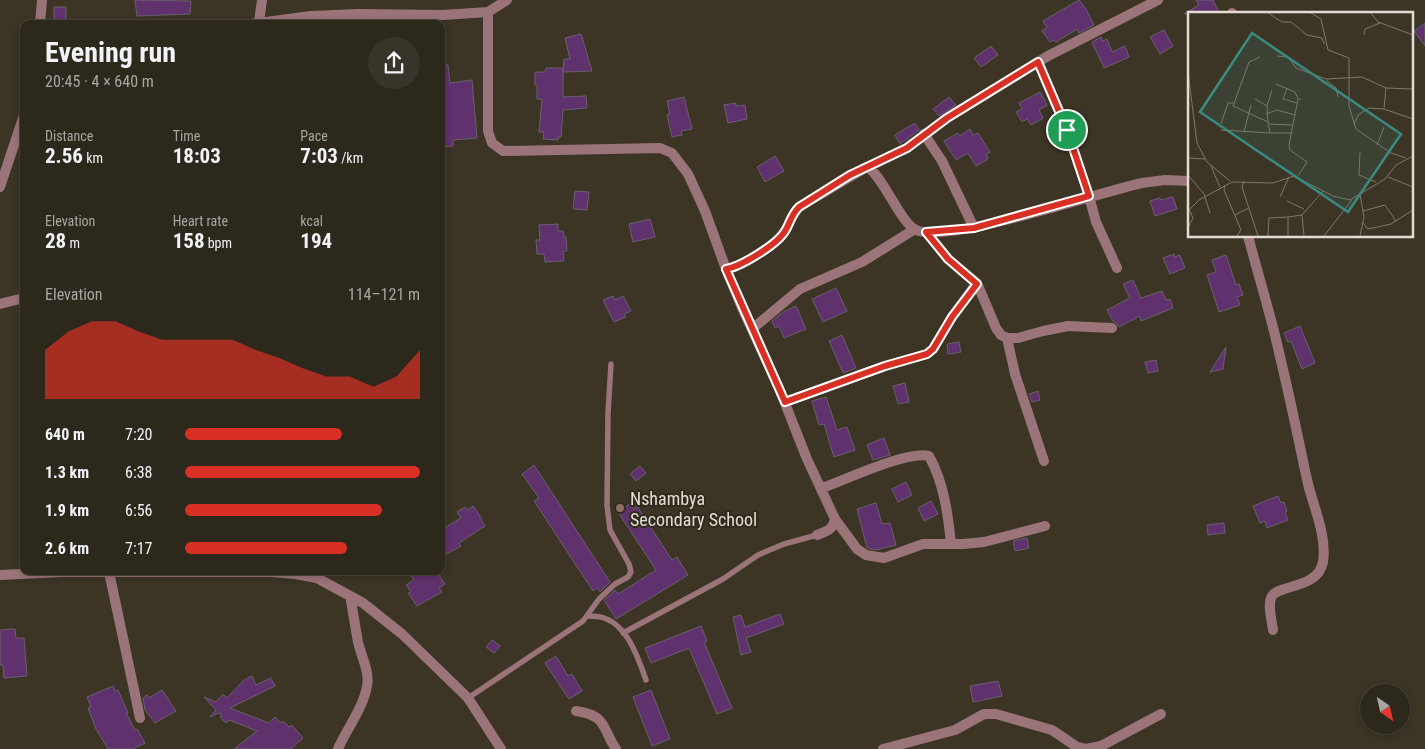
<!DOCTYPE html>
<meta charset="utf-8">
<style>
:root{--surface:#2d281c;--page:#393429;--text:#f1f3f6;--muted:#a7a6a3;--line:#48443b;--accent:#d93025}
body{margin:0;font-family:"Roboto Condensed",sans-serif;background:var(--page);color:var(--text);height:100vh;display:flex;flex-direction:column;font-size:19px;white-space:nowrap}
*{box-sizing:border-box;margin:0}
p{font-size:16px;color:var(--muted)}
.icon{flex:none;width:28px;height:28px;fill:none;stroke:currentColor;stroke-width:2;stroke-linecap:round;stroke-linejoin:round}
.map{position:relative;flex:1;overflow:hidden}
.panel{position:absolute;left:20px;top:20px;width:425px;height:555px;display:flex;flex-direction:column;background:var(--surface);border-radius:10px;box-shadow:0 2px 8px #0003,0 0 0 1px var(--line)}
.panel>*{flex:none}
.needle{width:32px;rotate:146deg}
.buttons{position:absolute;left:1360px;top:684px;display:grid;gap:10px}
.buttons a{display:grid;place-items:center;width:50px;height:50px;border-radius:50%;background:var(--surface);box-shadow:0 2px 8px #0003,0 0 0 1px var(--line);font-size:25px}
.pin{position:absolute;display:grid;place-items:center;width:42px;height:42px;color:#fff;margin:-21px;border:2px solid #fff;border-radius:50%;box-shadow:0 1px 5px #0007}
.round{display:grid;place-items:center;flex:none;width:52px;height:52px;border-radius:26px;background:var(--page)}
.overview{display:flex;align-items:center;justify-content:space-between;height:85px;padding:0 25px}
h1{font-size:28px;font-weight:700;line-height:38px}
.figures{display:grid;grid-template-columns:repeat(3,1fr);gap:8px;height:85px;padding:5px 25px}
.figures div{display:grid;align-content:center}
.figures b{font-size:21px;font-weight:700}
.figures small{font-size:14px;font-weight:400}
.figures p{font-size:14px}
.chart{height:140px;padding:10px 25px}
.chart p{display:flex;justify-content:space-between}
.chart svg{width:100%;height:90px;margin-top:5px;fill:var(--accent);opacity:.7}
ul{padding:0 25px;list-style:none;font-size:16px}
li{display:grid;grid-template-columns:80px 60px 1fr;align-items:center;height:38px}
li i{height:12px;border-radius:6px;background:var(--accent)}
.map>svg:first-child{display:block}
.building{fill:#60326d;stroke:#6a5f6d}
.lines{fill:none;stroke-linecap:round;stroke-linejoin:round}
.lane{stroke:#9a7478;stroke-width:5.5}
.street{stroke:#9a7478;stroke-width:10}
.route-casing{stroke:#fff;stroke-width:10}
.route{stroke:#d93025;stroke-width:6}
.education-dot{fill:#8d6e63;stroke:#312b1d;stroke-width:2}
.labels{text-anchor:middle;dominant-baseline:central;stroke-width:4;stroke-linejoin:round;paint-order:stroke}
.poi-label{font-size:18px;fill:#e1ddd4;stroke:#312b1d;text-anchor:start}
.inset-road{fill:none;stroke:#7e786c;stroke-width:1}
.view{fill:#398b82;fill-opacity:0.15;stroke:#398b82;stroke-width:2.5}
.inset-edge{fill:none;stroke:#e1ddd4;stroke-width:2.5}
</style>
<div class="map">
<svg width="1425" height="749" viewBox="0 0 1425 749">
<rect width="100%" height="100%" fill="#3c3526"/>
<path class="building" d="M135,0L191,1L190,14L137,16Z
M1079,0L1086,9L1094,25L1079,33L1077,29L1056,42L1054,40L1050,42L1042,31L1047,28L1043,21Z
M1196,0H1213L1220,14H1184L1199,5Z
M54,7H66V24H54Z
M1425,23V46L1414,31Z
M1164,30L1173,46L1160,54L1150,37Z
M581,34L592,71L563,72L564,59H570L565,38Z
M1101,37L1103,41L1107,39L1112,52L1125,46L1129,57L1104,68L1092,42Z
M991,46L998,55L981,67L974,58Z
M441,65H448L450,83L472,80L477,138L453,140V146L441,147Z
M546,68H563V97L586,96L587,108L563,110L561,137H558V140L543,139L544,132H539L542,99H537V85H535V72H545Z
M1040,92L1047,105L1039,110L1043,118L1031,125L1027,119L1022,122L1016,112L1022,109L1019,103Z
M684,97L692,129L681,131L682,135L672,137L667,115L670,114L667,101Z
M949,97L956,105L939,116L933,109Z
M736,103V106L745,105L747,119L728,123L724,105Z
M915,123L919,130L918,131L900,144L895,135Z
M970,129L973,135L978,133L990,152L986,154L988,159L976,166L968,153L956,160L944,141L958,133L960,136Z
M775,156L784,171L765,182L757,167Z
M575,191L589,192L587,210L573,209Z
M1173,197L1177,209L1155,216L1150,201L1160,198L1161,200Z
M650,219L655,237L633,242L629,224Z
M558,224V231H563L564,237H566L567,251H563L564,261L545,262L544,254H537L536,240H540L539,225Z
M1174,254L1175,257L1180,255L1185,268L1170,274L1163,258Z
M1226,255L1236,285L1239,284L1243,295L1237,297L1240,305L1219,312L1207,275L1216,272L1212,260Z
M1133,280L1141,298L1162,291L1166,300L1170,299L1173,308L1141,321L1140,316L1119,327L1116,323L1113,321L1107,310L1130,298L1123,284Z
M836,288L847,311L823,322L812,299Z
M613,296L615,300L623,296L631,311L624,314L626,317L614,322L603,300Z
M796,306L806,329L784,338L779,326L775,328L772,321L783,312Z
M1300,326L1315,363L1302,369L1291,341L1288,342L1284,333Z
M842,335L856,368L843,373L829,341Z
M959,342L961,352L948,354L947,344Z
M1226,347L1223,369L1210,372Z
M1156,360L1158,371L1148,373L1145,362Z
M905,383L909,402L898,404L893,386Z
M1038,391L1040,400L1032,402L1029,394Z
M826,397L837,430L847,427L855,450L834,457L824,424L819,425L812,401Z
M884,438L890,455L873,460L867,445Z
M534,465L610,582L600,592L597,588L593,591L534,501L539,498L522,474Z
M640,466L646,473L636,481L630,474Z
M906,482L912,495L898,502L892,489Z
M1278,496L1281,503L1284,502L1287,511L1285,512L1288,520L1267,528L1265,521L1260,523L1253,506Z
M931,501L938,514L924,521L918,508Z
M876,503L882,524L890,523L896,545L876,550L867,548L857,509Z
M630,504L633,509L637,506L672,560L677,557L688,575L616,619L604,600L615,590L618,594L656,570L618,512Z
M473,506L482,519L481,520L485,526L459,543L461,546L441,557V530L461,518L457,512L465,507L467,510Z
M1224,523L1225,533L1208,535L1207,525Z
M1027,538L1029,548L1015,551L1013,541Z
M408,571H436L445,584L439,588L442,592L417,606L408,593L411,592L406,585L414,580Z
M780,614L784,624L746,638L751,652L741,655L733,617L741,615L745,627Z
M701,626L707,641L704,642L732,708L717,714L689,648L651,663L645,648Z
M15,629L16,638H24L27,676L4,678L3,665H0V630Z
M492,640L500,646L494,653L486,647Z
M556,656L568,676L572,674L582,691L569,699L545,663Z
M252,676L256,685L271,678L275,686L230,708L269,723L275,717L281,723L283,721L289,727L292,725L303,738L291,749H234L257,731L229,720L226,723L220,717L222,715L219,713L210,717L216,710L204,697L216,702L223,694L227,698L244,680Z
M998,681L1002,696L973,702L970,686Z
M113,686L115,691L118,690L128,713H126L135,730L137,729L145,743L133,749H108L96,729L88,708L91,707L87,697Z
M162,690L176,711L155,723L145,710L143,698L147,695L149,698Z
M651,690L670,739L652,746L633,697Z"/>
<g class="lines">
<path class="lane" d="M588,616C593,616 599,616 604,618C628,626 638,658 646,680
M623,633L723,579L758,555L784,544L817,535
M468,698L583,621L599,599L615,584L628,577L631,572L629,564L610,530L607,505L608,413L611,364"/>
<path class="street" d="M488,12V131L492,143L503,151L660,148L672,153L688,174L705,211L726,269L743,310L779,388L807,459L835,519C833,530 827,531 817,535
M1232,13L1233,14
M259,22L262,0
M40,24L42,0
M251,24L311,16L358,14L443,15L488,12L507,0
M1038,62L1067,130L1089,196L1096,222L1117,268
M924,134L942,161L974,228
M868,167L907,148L947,118L1048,56L1158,0
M0,187L24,115
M926,232L948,259L977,283L996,328L1001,335L1007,338H1018L1043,331L1068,326L1112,328
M1248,236C1259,278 1272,319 1281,361C1291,402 1299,443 1308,484C1314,508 1327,536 1323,562C1318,589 1280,584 1272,596C1267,604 1272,621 1273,630
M726,269C740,267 774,246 783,234C790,225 790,216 799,207L865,168L868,167C885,180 900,222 916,230C948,244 1100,192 1142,183L1165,180L1189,181
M0,304L24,298
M752,329L800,289L862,262L915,229
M1007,338L1015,374L1044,461
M785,402L885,366L927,354L933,349L952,317L977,283
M822,488C845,480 908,450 929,456C944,483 948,514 951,544
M835,519L857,549L866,555L884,558L923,544H963L984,542L1045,526
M109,572L140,718
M0,575L63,572H271L295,574L317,578L363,603L402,634L468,698L501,749
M576,711C608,716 601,727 616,749
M338,749C347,728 363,709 367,686C370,672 361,656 358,642C355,626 353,611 350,596
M883,749L955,730L984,714H996L1052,730L1077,747L1086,749
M1086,749L1101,746L1161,714"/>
</g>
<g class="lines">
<defs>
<path id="route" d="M1038,62L1067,130L1089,196L974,228L926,232L948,259L977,284L952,317L933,349L927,354L885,366L785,402L726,269C740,267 774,246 783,234C790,225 790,216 799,207L850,175L907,148L947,118Z"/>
</defs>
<use href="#route" class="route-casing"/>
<use href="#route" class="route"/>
</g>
<circle class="education-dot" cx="620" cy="508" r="5"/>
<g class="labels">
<g class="poi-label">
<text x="630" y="498">Nshambya<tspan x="630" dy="21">Secondary School</tspan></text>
</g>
</g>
<g transform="translate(1188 12)">
<rect width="225" height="225" fill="#3c3526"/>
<path class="inset-road" d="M80,1L94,10H103L119,23L134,26L136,32M123,1L133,7L140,38L161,46V94L168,117L203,141L218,146M183,1L190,10L225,23M176,23L177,17L192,11M89,44L100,45L108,56L138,67L174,65L198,76M72,45L61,50L45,94L80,110L82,121H104M0,60L9,131L19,150L42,169M138,68L148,76L150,85M88,72L107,80L110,87M99,76L95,87L109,91M67,87L79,94L80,110M79,94L84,78M196,96L198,76L225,77M78,102L89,98L107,103M33,112L40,91H45M81,112L104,113M166,113L170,103L181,96L196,97L225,107M33,118L82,121M56,120L63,93M189,133L196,115M172,140L171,163L188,170M0,146L17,147M23,154L32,175M0,163L16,182L22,201M110,164L119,150L102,138L101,133L110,87H113M200,165L225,175M56,169L54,175L70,224M37,173L36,178L53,218L49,224M172,182L176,205L172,224M92,185L101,165M99,189L116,197M0,199L11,188L44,170L85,171L106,164L145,184L162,188L197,167L208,153L225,144M175,199L197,193L208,209M47,203L61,196M114,203L116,224M175,211L180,217L203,212L225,198M1,214L5,206L1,197M80,224L81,206L100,205M100,224V205L114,203L135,179M136,224L164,188"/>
<path class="view" d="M64,21L213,122L160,200L12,100Z"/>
<rect width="225" height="225" class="inset-edge"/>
</g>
</svg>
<div class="buttons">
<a><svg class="needle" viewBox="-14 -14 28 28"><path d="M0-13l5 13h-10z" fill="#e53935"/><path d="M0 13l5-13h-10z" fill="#a7a6a3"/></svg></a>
</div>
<div class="pin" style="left:1067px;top:130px;background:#1e9e55"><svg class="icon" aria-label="arrive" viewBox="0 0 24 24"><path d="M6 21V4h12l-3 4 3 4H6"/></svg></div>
<section class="panel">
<div class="overview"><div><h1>Evening run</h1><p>20:45 · 4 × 640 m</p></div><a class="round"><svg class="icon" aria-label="share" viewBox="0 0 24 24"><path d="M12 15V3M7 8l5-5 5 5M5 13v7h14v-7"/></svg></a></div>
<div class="figures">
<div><p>Distance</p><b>2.56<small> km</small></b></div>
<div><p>Time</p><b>18:03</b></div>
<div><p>Pace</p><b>7:03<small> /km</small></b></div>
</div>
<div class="figures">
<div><p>Elevation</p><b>28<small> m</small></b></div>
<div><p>Heart rate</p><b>158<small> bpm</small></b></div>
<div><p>kcal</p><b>194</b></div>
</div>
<div class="chart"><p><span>Elevation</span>114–121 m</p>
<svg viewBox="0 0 160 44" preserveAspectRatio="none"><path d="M0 44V20L10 11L20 6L30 6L40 11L50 15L60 15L70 15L80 15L90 20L100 24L110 29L120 33L130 33L140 38L150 33L160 20V44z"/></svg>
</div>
<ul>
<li><b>640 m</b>7:20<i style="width:67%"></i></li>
<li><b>1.3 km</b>6:38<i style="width:100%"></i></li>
<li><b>1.9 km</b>6:56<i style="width:84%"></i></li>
<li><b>2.6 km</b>7:17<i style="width:69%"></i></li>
</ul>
</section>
</div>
